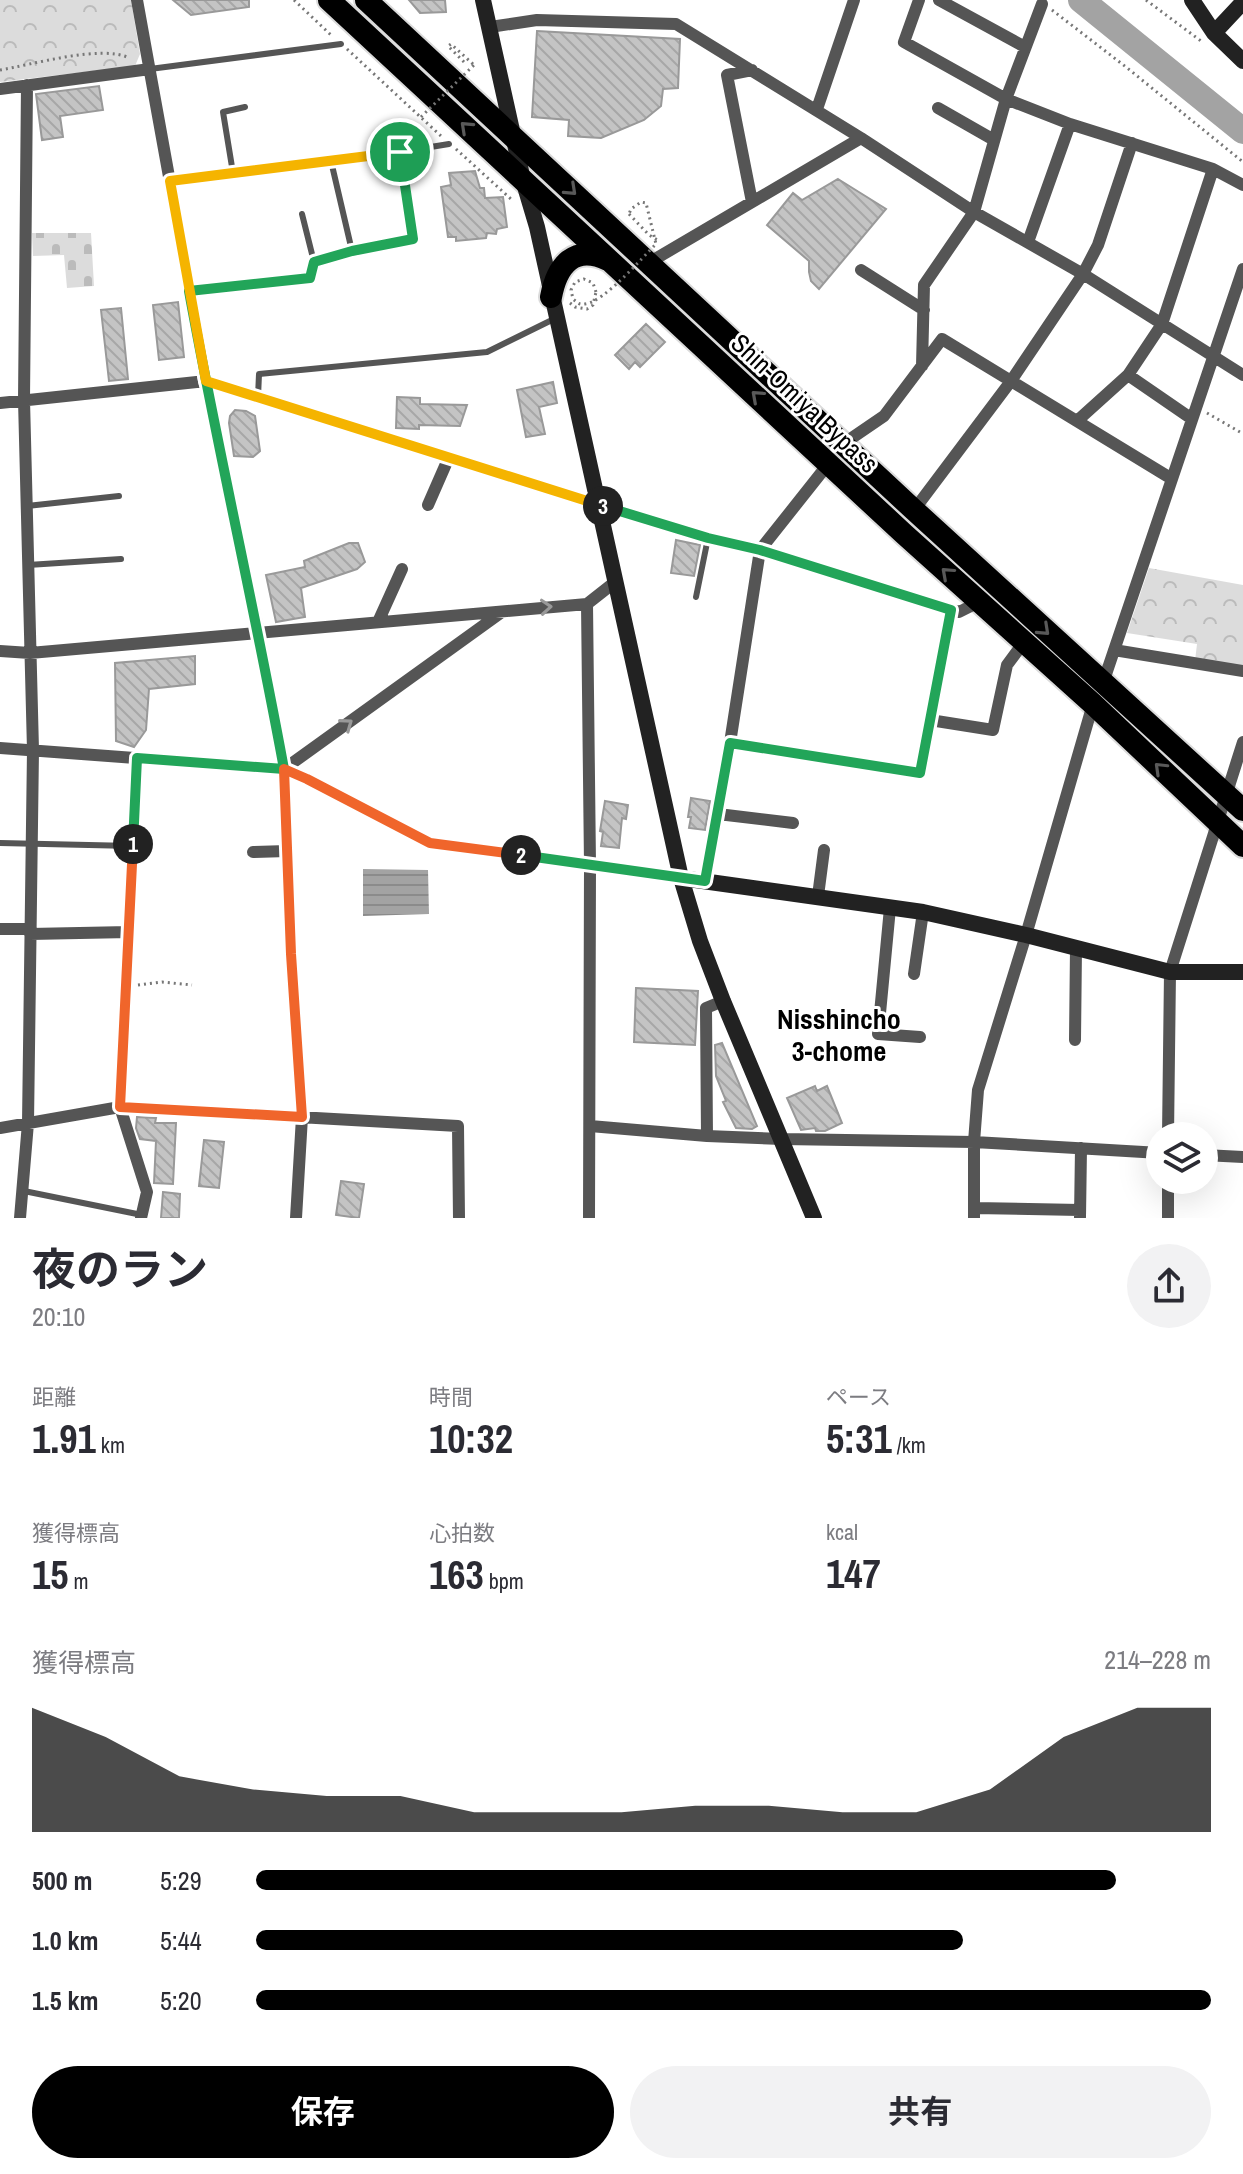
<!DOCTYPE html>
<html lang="ja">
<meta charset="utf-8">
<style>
:root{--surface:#fff;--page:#f2f2f3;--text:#2b2b33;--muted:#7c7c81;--accent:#000}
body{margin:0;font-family:"Archivo Narrow","Noto Sans JP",sans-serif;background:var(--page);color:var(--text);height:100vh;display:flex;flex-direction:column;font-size:30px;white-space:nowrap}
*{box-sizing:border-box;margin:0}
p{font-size:26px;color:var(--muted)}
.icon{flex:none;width:44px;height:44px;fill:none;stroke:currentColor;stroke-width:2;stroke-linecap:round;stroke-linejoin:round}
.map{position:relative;height:1218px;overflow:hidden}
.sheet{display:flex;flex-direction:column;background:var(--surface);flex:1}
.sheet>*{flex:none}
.fabs{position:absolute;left:1146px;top:1122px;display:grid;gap:16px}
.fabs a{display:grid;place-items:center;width:72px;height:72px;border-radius:50%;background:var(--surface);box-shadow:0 8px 32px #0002;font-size:40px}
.pin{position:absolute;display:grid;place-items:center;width:68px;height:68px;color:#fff;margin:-34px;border:4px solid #fff;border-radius:50%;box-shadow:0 2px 8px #0007}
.km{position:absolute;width:40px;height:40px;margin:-20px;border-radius:50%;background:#222;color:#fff;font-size:22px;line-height:40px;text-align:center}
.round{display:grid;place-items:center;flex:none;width:84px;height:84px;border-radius:42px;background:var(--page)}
.headline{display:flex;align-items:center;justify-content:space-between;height:136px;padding:0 32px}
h1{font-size:44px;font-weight:700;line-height:60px}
.metrics{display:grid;grid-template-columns:repeat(3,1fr);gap:12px;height:136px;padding:8px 32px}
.metrics div{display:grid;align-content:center}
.metrics b{font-size:40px;font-weight:700}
.metrics small{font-size:22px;font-weight:400}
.metrics p{font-size:22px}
.chart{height:224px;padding:16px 32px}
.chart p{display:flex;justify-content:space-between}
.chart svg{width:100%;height:144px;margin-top:8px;fill:var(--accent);opacity:.7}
.primary-button{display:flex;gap:16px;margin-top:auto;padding:16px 32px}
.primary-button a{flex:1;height:92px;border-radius:48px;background:var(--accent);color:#fff;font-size:32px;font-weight:700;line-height:92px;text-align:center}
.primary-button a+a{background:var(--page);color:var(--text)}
ul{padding:0 32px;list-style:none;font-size:26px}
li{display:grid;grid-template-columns:128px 96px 1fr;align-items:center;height:60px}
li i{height:20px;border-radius:10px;background:var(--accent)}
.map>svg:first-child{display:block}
.cemetery{fill:url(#cemetery-stones)}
.park{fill:url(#park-crowns)}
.water{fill:url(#water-rules)}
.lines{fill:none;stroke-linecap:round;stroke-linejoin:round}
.river{stroke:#a3a3a3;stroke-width:26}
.building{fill:url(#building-back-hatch);stroke:#999;stroke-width:2}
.highway-casing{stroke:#dbdbdb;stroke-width:26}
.path{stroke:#777;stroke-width:3;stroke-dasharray:2 4;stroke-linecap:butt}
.lane{stroke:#555;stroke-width:6}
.street{stroke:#555;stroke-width:12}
.secondary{stroke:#222;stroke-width:16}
.highway{stroke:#000;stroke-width:22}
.path-bridge{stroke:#777;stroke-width:3;stroke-dasharray:2 4;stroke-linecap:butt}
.oneway{stroke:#595959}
.oneway2{stroke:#999}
.split-1-casing{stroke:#fff;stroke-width:16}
.split-2-casing{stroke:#fff;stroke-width:16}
.split-3-casing{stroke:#fff;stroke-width:16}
.split-4-casing{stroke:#fff;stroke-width:16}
.split-1{stroke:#22a559;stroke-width:10}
.split-2{stroke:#f0652b;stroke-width:10}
.split-3{stroke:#22a559;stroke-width:10}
.split-4{stroke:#f5b400;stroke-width:10}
.labels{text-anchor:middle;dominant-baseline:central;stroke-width:6;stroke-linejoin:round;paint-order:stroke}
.street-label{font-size:26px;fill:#000;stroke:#fff}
.neighbourhood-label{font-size:28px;font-weight:bold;fill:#000;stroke:#fff}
</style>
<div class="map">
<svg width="1243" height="1218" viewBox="0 0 1243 1218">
<defs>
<pattern id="cemetery-stones" width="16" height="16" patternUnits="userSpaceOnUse" patternTransform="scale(2)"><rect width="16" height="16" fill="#dcdcdc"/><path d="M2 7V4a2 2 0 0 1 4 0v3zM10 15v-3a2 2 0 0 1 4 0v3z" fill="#bbb"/></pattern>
<pattern id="park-crowns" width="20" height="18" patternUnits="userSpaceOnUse" patternTransform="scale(2)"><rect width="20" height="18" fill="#dcdcdc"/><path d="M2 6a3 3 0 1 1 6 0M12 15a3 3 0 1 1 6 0" fill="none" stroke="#bbb"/></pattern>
<pattern id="water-rules" width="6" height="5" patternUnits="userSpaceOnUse" patternTransform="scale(2)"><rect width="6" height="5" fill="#a3a3a3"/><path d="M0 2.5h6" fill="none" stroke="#8b8b8b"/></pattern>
<pattern id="building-back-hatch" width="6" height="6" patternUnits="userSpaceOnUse" patternTransform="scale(2)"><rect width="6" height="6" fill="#c4c4c4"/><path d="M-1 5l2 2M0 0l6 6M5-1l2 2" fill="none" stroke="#a7a7a7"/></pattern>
</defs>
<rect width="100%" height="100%" fill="#fff"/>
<path class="cemetery" d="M32,233H91L94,286L67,288L64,255L33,256Z"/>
<path class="park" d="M0,0H131L140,54L135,66L0,82Z
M1149,568L1243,585V669L1195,661L1197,644L1127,633Z"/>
<path class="water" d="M363,869L428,870L429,914L363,916Z"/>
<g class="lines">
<path class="river" d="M1081,0L1243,131"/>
</g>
<path class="building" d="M173,0H249V7L191,15Z
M409,0H445L446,12L420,13Z
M537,31L680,39L678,88L663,89L661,106L644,120L601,138L568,136L569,120L532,117Z
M99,86L103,110L60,116L63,137L42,140L36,94Z
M475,171L480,188H484L485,198L503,197L507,227L497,229L496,234L487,233L486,238L456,241V237H448L441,187L451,185L449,173Z
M838,179L886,209L819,289L811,281L809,272V261L767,225L793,193L802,200Z
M178,302L184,357L159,360L153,305Z
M121,308L128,379L109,381L101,310Z
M646,324L665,342L640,367L635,362L629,369L615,355Z
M553,382L557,403L539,407L545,434L526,437L517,390Z
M397,397L420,398V404L467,405L460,426L419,425V429L396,428Z
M235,410L246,411L255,416L260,451L253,457L234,456L229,423L230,416Z
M676,540L700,545L694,576L671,573Z
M349,543H358L365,562L357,569L301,588L305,617L276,622L266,575L305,567L304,561Z
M195,656V684L149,689L146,730L134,747L116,741L115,663Z
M691,798L710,801L705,830L689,828L691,817H688Z
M605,801L628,805L626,819L622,818L619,848L601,846L603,832L600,831Z
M636,988L698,991L695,1045L634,1042Z
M722,1043L757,1126L752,1129L736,1128L723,1102L726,1101L716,1076L715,1045Z
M815,1086L817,1091L827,1086L842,1123L825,1131H816L815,1128L801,1130L787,1098Z
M137,1117L156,1118L155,1123H176L173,1184L154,1183L156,1141L140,1139L136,1128Z
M204,1140L224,1142L219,1188L199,1186Z
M341,1181L364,1184L359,1218L336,1215Z
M163,1192L180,1194L179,1218H161Z"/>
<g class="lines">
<defs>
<path id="highway" d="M329,0L904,534L1093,704L1243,846
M366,0L914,510L1243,810
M551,297C557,265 574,244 608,260"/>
</defs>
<use href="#highway" class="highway-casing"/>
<path class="path" d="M294,0L332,36
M1146,0L1201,41
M1052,10L1126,67L1243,162
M347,49L441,136
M464,62L448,46L451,44L474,65
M0,70C31,65 102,44 129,58
M456,149L512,200
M629,214L649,235L659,241
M570,303L575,307L587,309L593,305L596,292
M1207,413L1240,432
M138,985L162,982L192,985"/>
<path class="lane" d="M150,69L341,44
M331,161L352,251
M233,173L223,112L245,107
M170,181L400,152L449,144
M302,214L314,262
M189,291L310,278L314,262L352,251L413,239L400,152
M258,397L259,374L487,352L556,318
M27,506L119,496
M28,565L121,559
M696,597L708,538
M0,843L133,846
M24,1191L142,1215"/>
<path class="street" d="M137,0L206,381L259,633L284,769L291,954L302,1117L296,1218
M919,0L904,42L1006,99L1070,124L1213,169L1243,185
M939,0L1025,47
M490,27L537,20L676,24L861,138L650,262
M0,89L150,69
M938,108L994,140
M817,109L854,0
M861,138L974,212L1083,274L1243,375
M752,202L727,75L752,70
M1028,242L1070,124
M861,270L924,310
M922,366L924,285L974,212L1006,99L1042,4
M1128,375L1192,419
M0,403L206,381L598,505L708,538L760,550L959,612L979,602
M1077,421L1128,375L1162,324L1213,169
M843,444L884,416L942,339L1172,479
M428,505L449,457
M914,510L1011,381L1083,274L1098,245L1132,143
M378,622L402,569
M1114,650L1243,671
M0,651L30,653L587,604
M1103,683L1243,269
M930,720L993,730L1007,665L1024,642
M730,743L920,773L951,610
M0,748L284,769L307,779L430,843L681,878
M137,758L120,1107L147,1192L141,1218
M284,769L502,612
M718,814L793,823
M253,852L287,851
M705,881L730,743L760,550L829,463
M818,896L824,850
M890,908L878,1034L920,1037
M0,929H30
M30,934L129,932
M914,974L923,912
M1075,1040L1076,948
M590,1126L707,1136L782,1139L974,1142L1160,1153
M0,1128L120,1107L458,1126L459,1218
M707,1136L706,1008L723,1001
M1168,1136L1170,972L1243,742
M1204,1155L1243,1157
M1168,1180V1218
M974,1208L1080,1210
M1080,1217L1081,1148
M20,1218L28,1123L33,750L24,400L27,85
M589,1218L590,865L587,604L615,582
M974,1218V1142L978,1090L1026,935L1093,704"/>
<path class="secondary" d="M483,0L523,180L537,227L681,878L700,941L723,1001L814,1218
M1192,0L1214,33L1243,61
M1214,33L1243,2
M681,878L923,912L1026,935L1170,972H1243"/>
<use href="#highway" class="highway"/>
<path class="path-bridge" d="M421,117L474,65
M596,292L593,283L584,279L575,282L571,290L573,299C578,303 579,305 585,304C604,302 642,258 656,244L646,203L641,202L631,209L629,214"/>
</g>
<defs><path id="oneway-chevron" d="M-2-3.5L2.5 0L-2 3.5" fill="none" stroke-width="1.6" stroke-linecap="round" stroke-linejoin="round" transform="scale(2)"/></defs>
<g class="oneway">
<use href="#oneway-chevron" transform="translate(466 127) rotate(-137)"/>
<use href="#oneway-chevron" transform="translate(571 190) rotate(43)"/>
<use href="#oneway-chevron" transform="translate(757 396) rotate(-138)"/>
<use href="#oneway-chevron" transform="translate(947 573) rotate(-138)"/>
<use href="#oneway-chevron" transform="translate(1044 630) rotate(43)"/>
<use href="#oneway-chevron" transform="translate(1160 768) rotate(-136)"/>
</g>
<g class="oneway2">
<use href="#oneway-chevron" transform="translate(546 607) rotate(-4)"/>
<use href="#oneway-chevron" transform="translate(347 724) rotate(-36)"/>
</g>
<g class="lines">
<defs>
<path id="split-1" d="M133,844L137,758L284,769C255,610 218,451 189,291L310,278L314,262L352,251L413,239L400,152"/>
<path id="split-2" d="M133,844L120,1107L302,1117L291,954L284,769L307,779L430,843L521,855"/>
<path id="split-3" d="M521,855L705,881L730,743L920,773L951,610L760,550L708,538L603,506"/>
<path id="split-4" d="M400,152L170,181L206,381L603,506"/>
</defs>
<use href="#split-1" class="split-1-casing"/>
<use href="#split-2" class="split-2-casing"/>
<use href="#split-3" class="split-3-casing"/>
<use href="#split-4" class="split-4-casing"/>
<use href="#split-1" class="split-1"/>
<use href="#split-2" class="split-2"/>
<use href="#split-3" class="split-3"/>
<use href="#split-4" class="split-4"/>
</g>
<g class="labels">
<g class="street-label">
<text transform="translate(805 403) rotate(43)">Shin-Omiya Bypass</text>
</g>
<g class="neighbourhood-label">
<text x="839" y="1019">Nisshincho<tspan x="839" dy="32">3-chome</tspan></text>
</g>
</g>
</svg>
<div class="fabs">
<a><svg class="icon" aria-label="layers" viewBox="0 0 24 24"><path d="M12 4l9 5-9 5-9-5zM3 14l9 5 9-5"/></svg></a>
</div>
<div class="pin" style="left:400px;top:152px;background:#1e9e55"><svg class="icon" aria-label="arrive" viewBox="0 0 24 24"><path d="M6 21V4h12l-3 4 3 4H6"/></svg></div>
<b class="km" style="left:133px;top:844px">1</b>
<b class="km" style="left:521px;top:855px">2</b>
<b class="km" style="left:603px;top:506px">3</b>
</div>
<section class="sheet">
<div class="headline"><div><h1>夜のラン</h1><p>20:10</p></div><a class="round"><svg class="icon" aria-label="share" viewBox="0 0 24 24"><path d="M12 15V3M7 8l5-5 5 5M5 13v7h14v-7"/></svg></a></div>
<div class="metrics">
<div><p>距離</p><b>1.91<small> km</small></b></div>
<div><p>時間</p><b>10:32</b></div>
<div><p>ペース</p><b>5:31<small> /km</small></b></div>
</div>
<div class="metrics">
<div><p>獲得標高</p><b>15<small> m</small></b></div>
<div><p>心拍数</p><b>163<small> bpm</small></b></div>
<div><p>kcal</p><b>147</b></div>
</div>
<div class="chart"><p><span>獲得標高</span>214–228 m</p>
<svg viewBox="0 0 160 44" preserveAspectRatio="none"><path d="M0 44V6L10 15L20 27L30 31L40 33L50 33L60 38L70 38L80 38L90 36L100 36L110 38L120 38L130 31L140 15L150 6L160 6V44z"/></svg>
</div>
<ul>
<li><b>500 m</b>5:29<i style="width:90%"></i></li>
<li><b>1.0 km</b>5:44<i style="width:74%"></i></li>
<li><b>1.5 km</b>5:20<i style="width:100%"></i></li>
</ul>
<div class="primary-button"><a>保存</a><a>共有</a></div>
</section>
